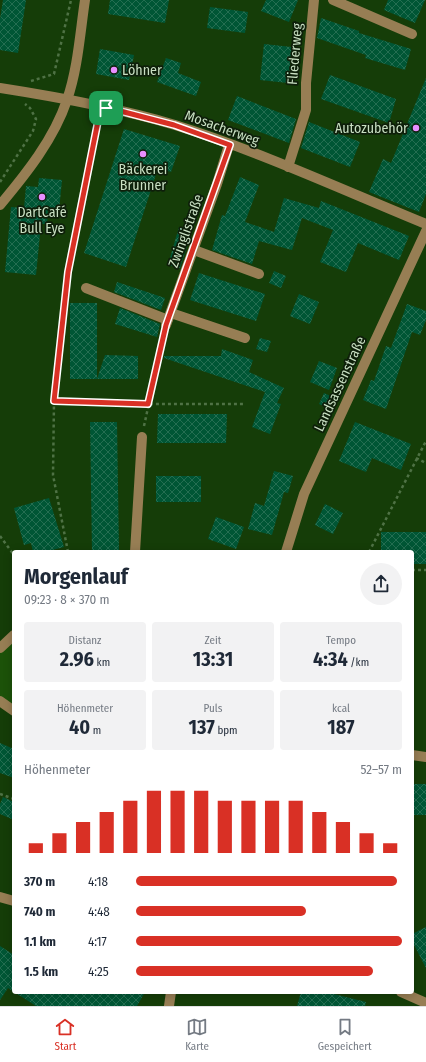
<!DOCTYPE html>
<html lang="de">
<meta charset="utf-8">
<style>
:root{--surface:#fff;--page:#f2f2f3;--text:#1f2937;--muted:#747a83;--line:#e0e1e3;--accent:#d93025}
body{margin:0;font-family:"Fira Sans Condensed",sans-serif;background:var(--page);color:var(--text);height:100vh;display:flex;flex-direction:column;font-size:15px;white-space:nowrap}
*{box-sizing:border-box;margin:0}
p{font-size:13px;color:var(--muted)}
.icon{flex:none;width:22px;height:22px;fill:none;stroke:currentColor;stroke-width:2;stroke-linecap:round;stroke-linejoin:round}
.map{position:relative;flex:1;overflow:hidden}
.details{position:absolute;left:12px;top:550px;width:402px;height:444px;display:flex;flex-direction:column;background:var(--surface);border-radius:4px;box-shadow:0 2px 10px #0003}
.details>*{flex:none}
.pin{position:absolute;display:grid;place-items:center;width:34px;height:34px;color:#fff;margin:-17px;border-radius:8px;box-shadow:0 2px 6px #0006}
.round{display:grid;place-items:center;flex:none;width:42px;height:42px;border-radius:21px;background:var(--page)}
.headline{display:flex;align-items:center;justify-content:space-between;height:68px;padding:0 12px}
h1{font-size:22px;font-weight:700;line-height:30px}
.metrics{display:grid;grid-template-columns:repeat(3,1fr);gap:6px;height:68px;padding:4px 12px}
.metrics div{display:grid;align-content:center;border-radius:4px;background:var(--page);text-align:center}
.metrics b{font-size:20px;font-weight:700}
.metrics small{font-size:11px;font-weight:400}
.metrics p{font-size:11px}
.chart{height:112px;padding:8px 12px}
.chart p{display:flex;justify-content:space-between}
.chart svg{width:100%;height:72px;margin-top:4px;stroke:var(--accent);stroke-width:6}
ul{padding:0 12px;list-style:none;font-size:13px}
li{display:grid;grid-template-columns:64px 48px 1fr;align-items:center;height:30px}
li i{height:10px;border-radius:5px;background:var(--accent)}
.dock{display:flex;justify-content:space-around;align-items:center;height:56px;border-top:1px solid var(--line);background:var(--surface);font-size:11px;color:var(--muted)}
.dock a{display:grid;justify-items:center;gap:2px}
.dock .on{color:var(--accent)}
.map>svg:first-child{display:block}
.park{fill:#1c5209}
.building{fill:url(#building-cross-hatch)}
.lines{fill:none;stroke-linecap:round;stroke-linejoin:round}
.path{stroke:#4f7245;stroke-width:2.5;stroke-dasharray:3 3;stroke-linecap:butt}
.minor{stroke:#977e54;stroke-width:10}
.route-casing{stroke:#fff;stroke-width:8}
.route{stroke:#d93025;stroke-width:5}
.poi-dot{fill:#e88eff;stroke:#0e1f0a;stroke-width:1.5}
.labels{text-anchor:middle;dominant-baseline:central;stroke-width:3.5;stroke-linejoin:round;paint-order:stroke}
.street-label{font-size:14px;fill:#c8dfc2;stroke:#0e1f0a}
.poi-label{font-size:14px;fill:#c8dfc2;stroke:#0e1f0a}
</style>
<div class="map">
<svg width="426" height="1006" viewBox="0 0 426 1006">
<defs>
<pattern id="building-cross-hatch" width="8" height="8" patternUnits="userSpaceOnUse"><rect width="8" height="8" fill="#005635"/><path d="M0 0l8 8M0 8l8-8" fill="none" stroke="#246e51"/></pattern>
</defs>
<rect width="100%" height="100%" fill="#153d08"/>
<path class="park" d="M14,639V708L0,698V652Z"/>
<path class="building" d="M3,0H26L18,53L0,50V19Z
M110,0H169L165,23L108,14Z
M266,0H298L289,22L261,11Z
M388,0H425L415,23L384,10Z
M210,7L248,12L245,33L207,28Z
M321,18L359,31V33L411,49L405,70L365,58L366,55L317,38Z
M264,44L292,47L288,83L260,80Z
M100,49L134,55L129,80L96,74Z
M166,58L181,63L178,73L201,82L196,96L157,82Z
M330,75L396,99L389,123L321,99Z
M426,78V194L419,212L369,192L383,159L391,163Z
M237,96L296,119L289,143L228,120Z
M309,122L360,142L350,167L301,148Z
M124,129L180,146L171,172L158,168L126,267L84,253Z
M240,177L259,185L245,222L274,232L284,198L319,208L321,201L409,236L399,260L358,243L346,272L320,262L333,230L302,218L292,250L259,241L252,264L212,250L222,215L225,216Z
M39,178L62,180L59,211L48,210L47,224H41L36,275L5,272L11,207L24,208L26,186L38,187Z
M179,227L192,231L180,268L168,265Z
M274,271L286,276L281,288L269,283Z
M199,273L265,294L256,321L190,300Z
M117,282L165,298L161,310L114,292Z
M299,294L319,302L310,324L290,316Z
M70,303H97V379H70Z
M407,304L426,311V320L420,335L412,332L386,409L363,400L371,380L374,381L386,346L391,348Z
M120,308L160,324L157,337L115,324Z
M260,338L271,341L267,352L256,349Z
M222,349L253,360L249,372L284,388L277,403L281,404L270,434L252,427L265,392L164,358V356H221Z
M105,355L138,356V379H97Z
M319,361L337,368L329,390L310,382Z
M324,393L335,398L330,409L319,404Z
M158,414H227L226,443H157Z
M90,422H117L119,552H92Z
M355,422L411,444L401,470L372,458L366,472L339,461Z
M274,471L293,476L288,493L284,492L272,535L248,529L255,503L264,506Z
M156,476H201V502H156Z
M49,498L64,547L45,552H33L31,543L24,545L14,508Z
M325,504L343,513L333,534L315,525Z
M216,517L244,527L236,549L208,539Z
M381,532H426V564H412V552H381Z
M0,743L14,749V778L0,773Z
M412,784H426V815H412Z
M3,797L14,802V820L0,814V804Z
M426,927V968L412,941V934Z
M0,946L14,955V992H145L137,1006H36L8,988L0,1000Z
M301,992H326L366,1002L365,1006H297Z"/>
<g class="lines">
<path class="path" d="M31,81L54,74L71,0
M0,182L33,131L36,119L30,108L25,104
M54,401L147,404H244
M144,426L164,335
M416,458L426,463
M0,536L14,555
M68,552L53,475L54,401L68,272L99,118
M369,552L426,441
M412,570H426
M0,794L14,799"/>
<path class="minor" d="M333,0L412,34
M0,88C58,97 118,108 175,125C261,152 343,190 426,224
M288,167L306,110V83L314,0
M0,205C26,174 54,139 67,100C78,68 80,33 85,0
M194,250L259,274
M86,288L168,320
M171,313L245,338
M166,325L217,184L229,145
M135,552L142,437
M286,552L304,494L426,231
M0,648L14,635
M0,701L14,711
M412,755L426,757
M0,897L14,901
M401,992L426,1003
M169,1006L171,992"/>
</g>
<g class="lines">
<defs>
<path id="route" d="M101,106L174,125L230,145L166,325L148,404L54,401L68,272Z"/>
</defs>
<use href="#route" class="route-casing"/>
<use href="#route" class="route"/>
</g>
<g class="poi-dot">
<circle cx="114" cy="70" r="4"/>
<circle cx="416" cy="128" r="4"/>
<circle cx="143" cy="154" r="4"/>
<circle cx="42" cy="197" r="4"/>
</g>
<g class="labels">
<g class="street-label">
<text transform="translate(295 54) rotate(-85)">Fliederweg</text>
<text transform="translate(222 128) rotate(20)">Mosacherweg</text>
<text transform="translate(186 231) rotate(-70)">Zwinglistraße</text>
<text transform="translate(340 384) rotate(-65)">Landsassenstraße</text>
</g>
<g class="poi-label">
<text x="122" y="70" text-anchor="start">Löhner</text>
<text x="408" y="128" text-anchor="end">Autozubehör</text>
<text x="143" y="169">Bäckerei<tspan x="143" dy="16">Brunner</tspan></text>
<text x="42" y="212">DartCafé<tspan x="42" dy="16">Bull Eye</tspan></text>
</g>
</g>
</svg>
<div class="pin" style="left:106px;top:108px;background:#1e9e55"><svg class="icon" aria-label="arrive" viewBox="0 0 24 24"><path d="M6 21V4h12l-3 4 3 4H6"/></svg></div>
<section class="details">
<div class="headline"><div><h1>Morgenlauf</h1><p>09:23 · 8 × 370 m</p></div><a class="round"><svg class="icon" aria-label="share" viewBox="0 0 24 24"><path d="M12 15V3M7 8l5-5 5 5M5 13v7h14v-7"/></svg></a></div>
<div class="metrics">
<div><p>Distanz</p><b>2.96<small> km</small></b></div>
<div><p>Zeit</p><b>13:31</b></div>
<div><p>Tempo</p><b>4:34<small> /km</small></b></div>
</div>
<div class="metrics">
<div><p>Höhenmeter</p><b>40<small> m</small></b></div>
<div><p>Puls</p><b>137<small> bpm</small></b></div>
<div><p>kcal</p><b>187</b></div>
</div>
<div class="chart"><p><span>Höhenmeter</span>52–57 m</p>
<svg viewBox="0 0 160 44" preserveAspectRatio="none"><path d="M5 44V38M15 44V32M25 44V25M35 44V19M45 44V12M55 44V6M65 44V6M75 44V6M85 44V12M95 44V12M105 44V12M115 44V12M125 44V19M135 44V25M145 44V32M155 44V38"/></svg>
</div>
<ul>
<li><b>370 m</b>4:18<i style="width:98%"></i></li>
<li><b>740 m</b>4:48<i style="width:64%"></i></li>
<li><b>1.1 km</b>4:17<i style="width:100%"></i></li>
<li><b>1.5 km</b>4:25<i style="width:89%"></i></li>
</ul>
</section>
</div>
<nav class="dock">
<a class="on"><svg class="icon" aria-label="home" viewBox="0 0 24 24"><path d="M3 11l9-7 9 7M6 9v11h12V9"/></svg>Start</a>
<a><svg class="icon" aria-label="map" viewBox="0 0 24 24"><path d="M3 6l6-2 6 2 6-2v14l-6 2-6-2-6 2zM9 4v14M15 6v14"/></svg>Karte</a>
<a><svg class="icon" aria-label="saved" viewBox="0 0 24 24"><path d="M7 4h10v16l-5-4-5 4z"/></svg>Gespeichert</a>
</nav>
